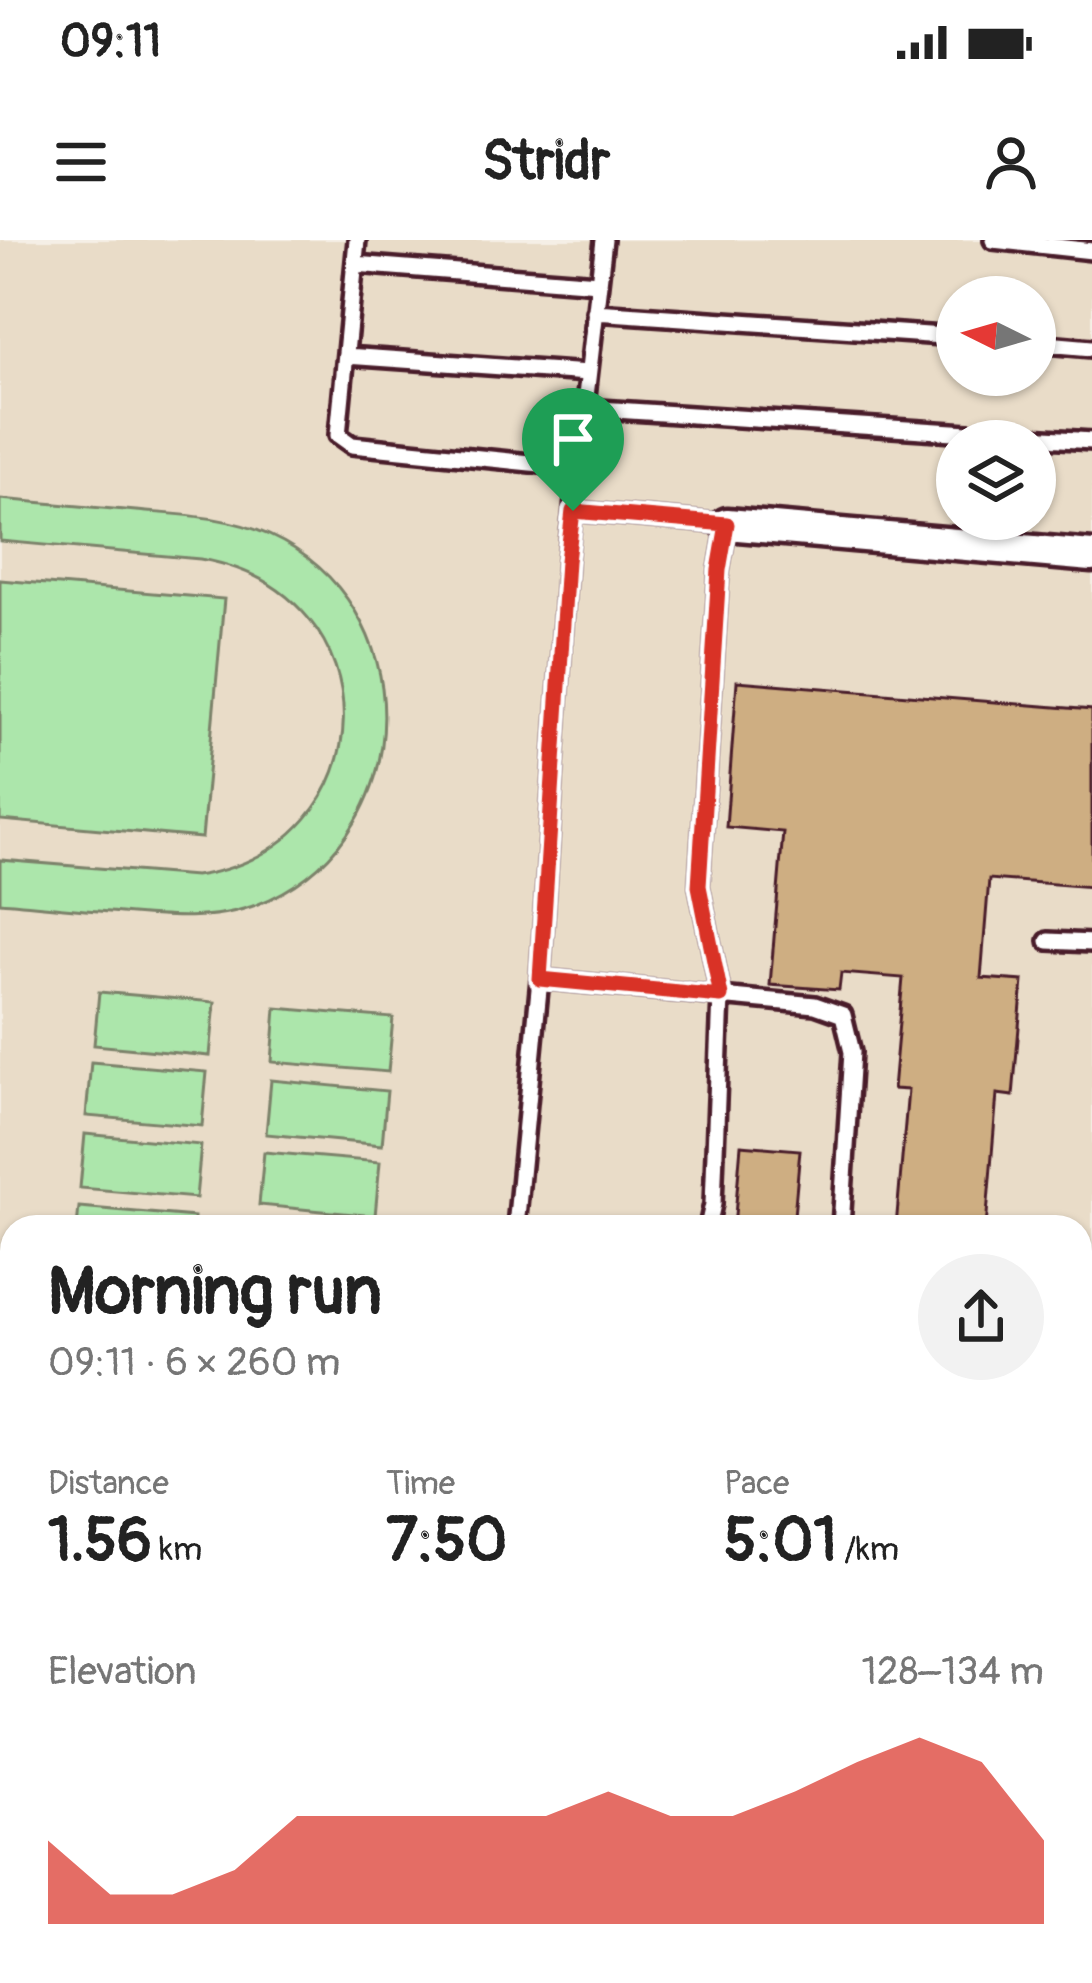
<!DOCTYPE html>
<meta charset="utf-8">
<style>
:root{--surface:#fff;--page:#f2f2f2;--text:#222;--muted:#767676;--accent:#d93025}
body{margin:0;font-family:Pangolin,sans-serif;background:var(--page);color:var(--text);height:100vh;display:flex;flex-direction:column;font-size:45px;white-space:nowrap}
*{box-sizing:border-box;margin:0}
p{font-size:39px;color:var(--muted)}
.icon{flex:none;width:66px;height:66px;fill:none;stroke:currentColor;stroke-width:2;stroke-linecap:round;stroke-linejoin:round}
.map{position:relative;flex:1;overflow:hidden}
.sheet{position:absolute;left:0px;top:975px;width:1092px;height:768px;display:flex;flex-direction:column;background:var(--surface);border-radius:36px 36px 0 0;box-shadow:0 3px 9px #0004}
.sheet>*{flex:none}
.needle{width:78px;rotate:275deg}
.fabs{position:absolute;left:936px;top:36px;display:grid;gap:24px}
.fabs a{display:grid;place-items:center;width:120px;height:120px;border-radius:50%;background:var(--surface);box-shadow:0 3px 9px #0004;font-size:60px}
.pin{position:absolute;display:grid;place-items:center;width:102px;height:102px;color:#fff;margin:-123px -51px;border-radius:50% 50% 50% 0;rotate:-45deg;box-shadow:0 0 12px #0007}
.pin .icon{rotate:45deg}
.round{display:grid;place-items:center;flex:none;width:126px;height:126px;border-radius:63px;background:var(--page)}
.headline{display:flex;align-items:center;justify-content:space-between;height:204px;padding:0 48px}
h1{font-size:66px;font-weight:700;line-height:90px}
.metrics{display:grid;grid-template-columns:repeat(3,1fr);gap:18px;height:204px;padding:12px 48px}
.metrics div{display:grid;align-content:center}
.metrics b{font-size:60px;font-weight:700}
.metrics small{font-size:33px;font-weight:400}
.metrics p{font-size:33px}
.chart{height:336px;padding:24px 48px}
.chart p{display:flex;justify-content:space-between}
.chart svg{width:100%;height:216px;margin-top:12px;fill:var(--accent);opacity:.7}
.status{display:flex;justify-content:space-between;align-items:center;height:84px;padding:0 60px;background:var(--surface);direction:ltr}
.status svg{height:33px;fill:currentColor}
header{display:flex;justify-content:space-between;align-items:center;height:156px;padding:0 48px;background:var(--surface);font-size:54px;font-weight:700}
.map>svg:first-child{display:block}
.built{fill:#e9dcc8;fill-rule:evenodd}
.green{fill:#ace6ab;stroke:#7b826b;stroke-width:3}
.building{fill:#ceae82;stroke:#4a1f2b;stroke-width:3}
.lines{fill:none;stroke-linecap:round;stroke-linejoin:round}
.lane-casing{stroke:#4a1f2b;stroke-width:24}
.street-casing{stroke:#4a1f2b;stroke-width:39}
.lane{stroke:#fff;stroke-width:15}
.street{stroke:#fff;stroke-width:30}
.route-casing{stroke:#fff;stroke-width:24}
.route{stroke:#d93025;stroke-width:15}
</style>
<div class="status"><b>09:11</b><svg viewBox="0 0 49 12"><path d="M0 12V9h3v3zM5 12V6h3v6zM10 12V3h3v9zM15 12V0h3v12zM26 1h20v11H26zM47 4h2v5h-2z"/></svg></div>
<header><svg class="icon" aria-label="menu" viewBox="0 0 24 24"><path d="M4 6h16M4 12h16M4 18h16"/></svg>Stridr<svg class="icon" aria-label="person" viewBox="0 0 24 24"><circle cx="12" cy="8" r="4"/><path d="M4 21q1-7 8-7t8 7"/></svg></header>
<div class="map">
<svg width="1092" height="1743" viewBox="0 0 1092 1743">
<rect width="100%" height="100%" fill="#f5efe6"/>
<filter id="ink" filterUnits="userSpaceOnUse"><feTurbulence type="fractalNoise" baseFrequency=".00833" numOctaves="2"/><feDisplacementMap in="SourceGraphic" scale="24" xChannelSelector="R" yChannelSelector="G"/><feConvolveMatrix kernelMatrix="1 2 1 2 8 2 1 2 1" color-interpolation-filters="sRGB"/></filter>
<g filter="url(#ink)">
<path class="built" d="M0,0H1092V1434L1082,1540L1080,987H12V1442L0,1440ZM957,57H1035V135H957ZM957,201H1035V279H957Z"/>
<path class="green" d="M0,259C45,263 91,267 136,271C181,275 228,276 269,295C423,365 421,588 270,659C218,684 163,677 109,672C72,669 36,665 0,662V620L195,636C390,607 394,352 200,319L0,301Z
M0,340L224,359L202,598L0,580Z
M99,752L215,762L210,816L94,805Z
M276,768L393,778L388,832L272,822Z
M91,822L207,832L202,886L86,876Z
M271,840L387,851L382,905L266,894Z
M85,894L201,905L196,958L80,948Z
M264,912L380,922L375,976L259,965Z
M79,967L194,977V987H77Z"/>
<path class="building" d="M737,441L1092,470V647L989,639L981,738L1023,741L1013,856L997,854L986,987H896L908,850L893,849L903,738L841,733L839,750L770,745L783,592L726,587Z
M741,905L800,910L793,987H734Z
M1080,1117L1092,1118V1240L1080,1239Z"/>
<g class="lines">
<defs>
<path id="lane" d="M357,0L338,195L352,205L580,228
M993,0L1092,11
M355,24L598,43
M595,72L957,97
M1035,103L1092,108
M346,116L588,133
M584,168L1092,201
M573,271L727,284L719,330L699,646L721,756L713,964L708,987
M1048,701L1092,703
M540,739L815,765L843,775L852,812L841,987
M516,987L540,739L567,321L604,0
M1080,1027L1092,1028
M1080,1324L1092,1325
M1080,1436L1092,1438"/>
<path id="street" d="M727,284L1092,316
M0,1669L12,1670
M706,1731L825,1743
M377,1743L379,1731"/>
</defs>
<use href="#lane" class="lane-casing"/>
<use href="#street" class="street-casing"/>
<use href="#lane" class="lane"/>
<use href="#street" class="street"/>
</g>
</g>
<g class="lines" filter="url(#ink)">
<defs>
<path id="route" d="M573,271L727,284L719,330L699,646L721,756L540,739L567,321Z"/>
</defs>
<use href="#route" class="route-casing"/>
<use href="#route" class="route"/>
</g>
</svg>
<div class="fabs">
<a><svg class="needle" viewBox="-14 -14 28 28"><path d="M0-13l5 13h-10z" fill="#e53935"/><path d="M0 13l5-13h-10z" fill="#767676"/></svg></a>
<a><svg class="icon" aria-label="layers" viewBox="0 0 24 24"><path d="M12 4l9 5-9 5-9-5zM3 14l9 5 9-5"/></svg></a>
</div>
<div class="pin" style="left:573px;top:271px;background:#1e9e55"><svg class="icon" aria-label="arrive" viewBox="0 0 24 24"><path d="M6 21V4h12l-3 4 3 4H6"/></svg></div>
<section class="sheet">
<div class="headline"><div><h1>Morning run</h1><p>09:11 · 6 × 260 m</p></div><a class="round"><svg class="icon" aria-label="share" viewBox="0 0 24 24"><path d="M12 15V3M7 8l5-5 5 5M5 13v7h14v-7"/></svg></a></div>
<div class="metrics">
<div><p>Distance</p><b>1.56<small> km</small></b></div>
<div><p>Time</p><b>7:50</b></div>
<div><p>Pace</p><b>5:01<small> /km</small></b></div>
</div>
<div class="chart"><p><span>Elevation</span>128–134 m</p>
<svg viewBox="0 0 160 44" preserveAspectRatio="none"><path d="M0 44V27L10 38L20 38L30 33L40 22L50 22L60 22L70 22L80 22L90 17L100 22L110 22L120 17L130 11L140 6L150 11L160 27V44z"/></svg>
</div>
</section>
</div>
